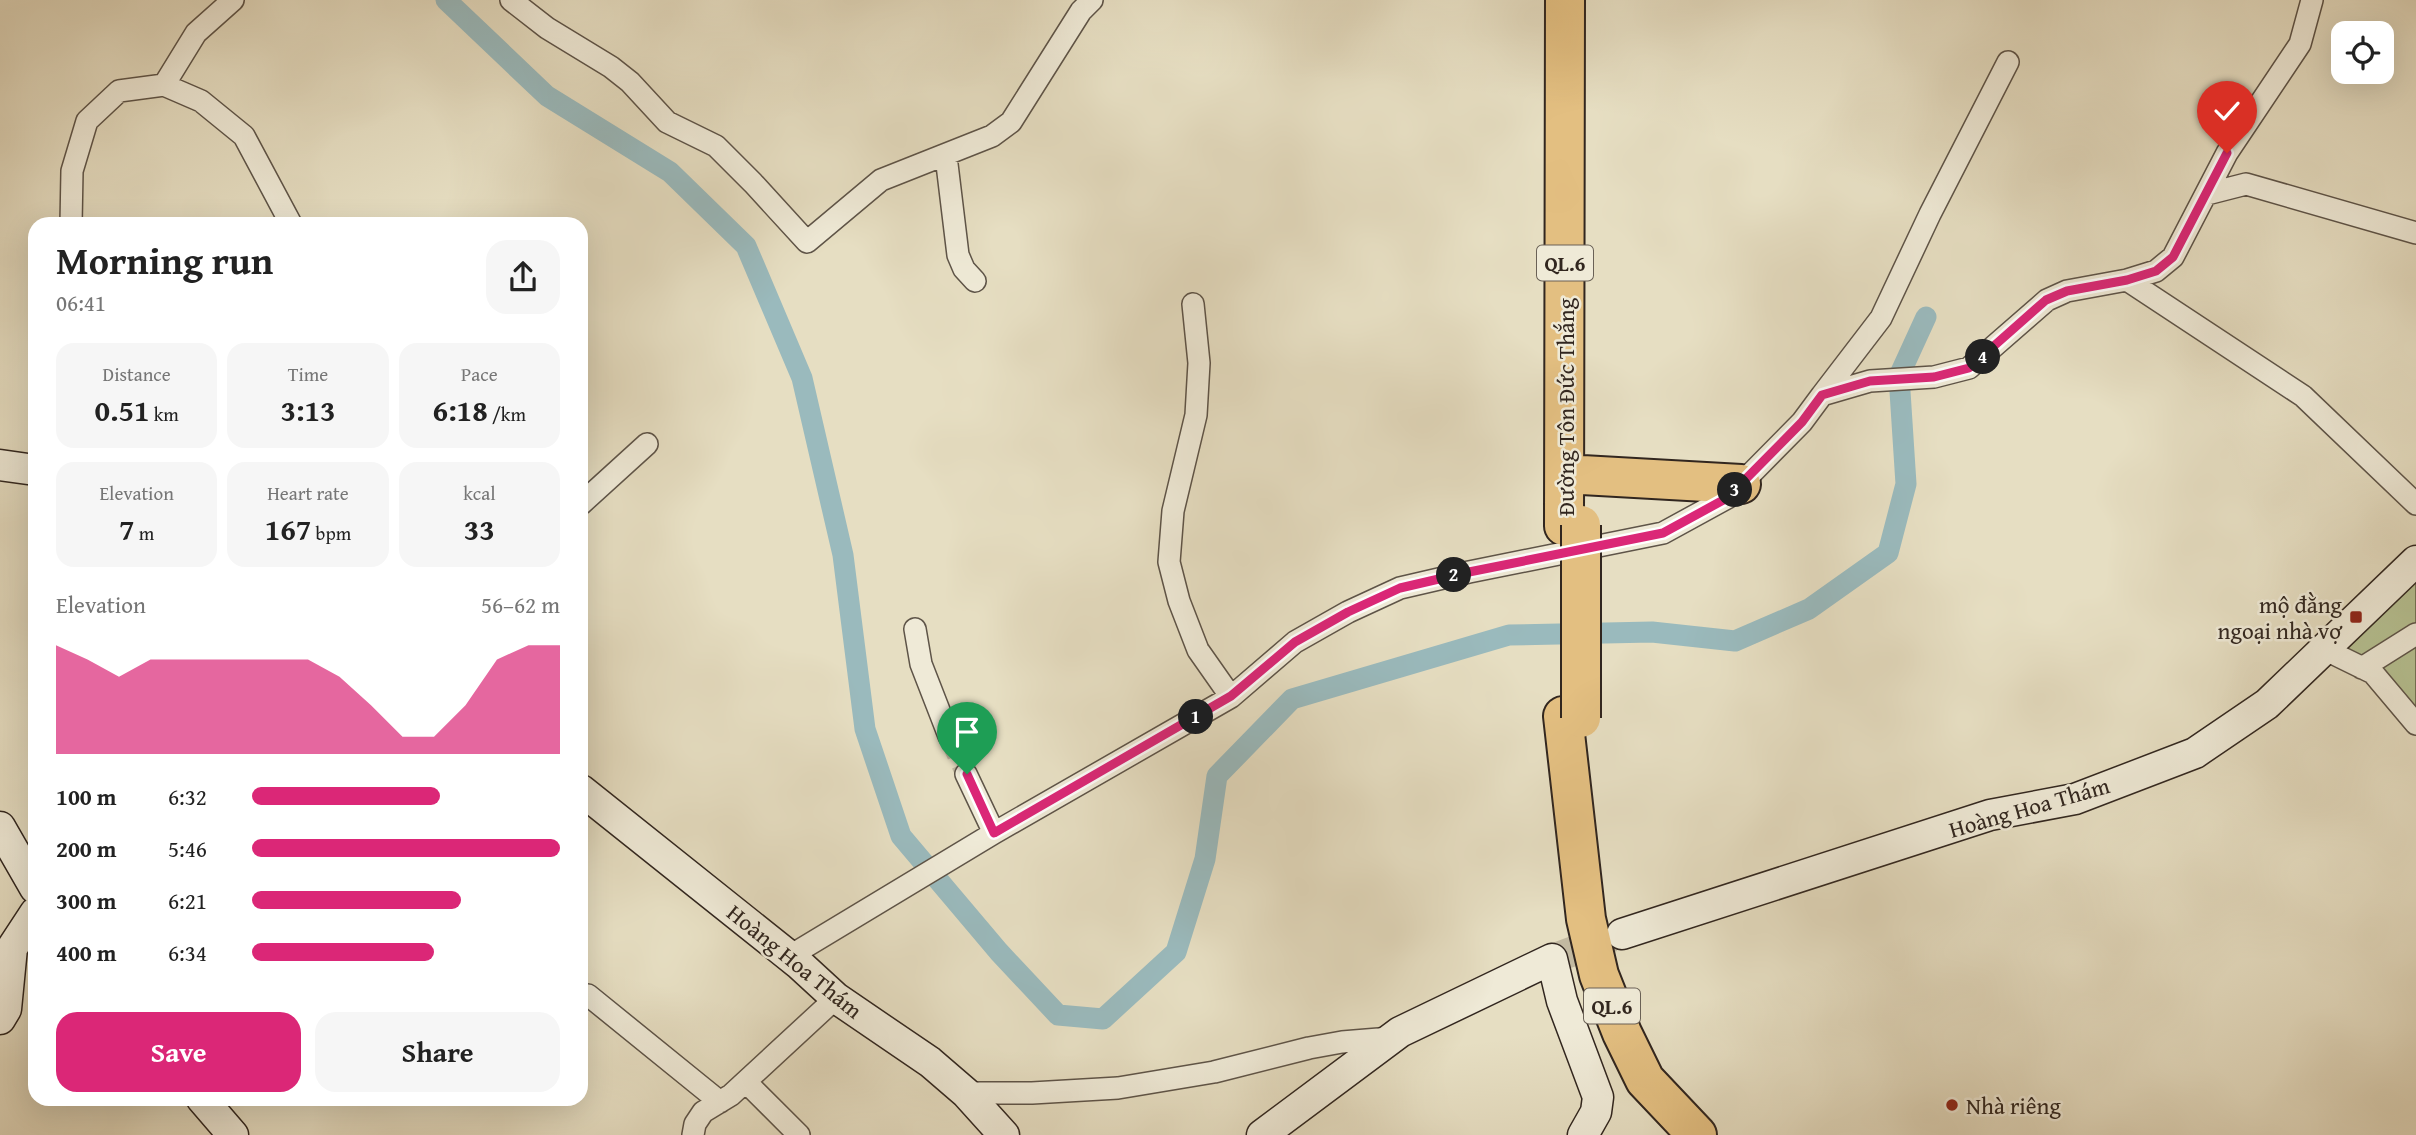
<!DOCTYPE html>
<meta charset="utf-8">
<style>
:root{--surface:#fff;--page:#f6f6f6;--text:#222;--muted:#767676;--accent:#db2777}
body{margin:0;font-family:"Gentium Book Plus",serif;background:var(--page);color:var(--text);height:100vh;display:flex;flex-direction:column;font-size:26px;white-space:nowrap}
*{box-sizing:border-box;margin:0}
p{font-size:23px;color:var(--muted)}
.icon{flex:none;width:38px;height:38px;fill:none;stroke:currentColor;stroke-width:2;stroke-linecap:round;stroke-linejoin:round}
.map{position:relative;flex:1;overflow:hidden}
.drawer{position:absolute;left:28px;top:217px;width:560px;height:889px;display:flex;flex-direction:column;background:var(--surface);border-radius:21px;box-shadow:0 7px 28px #0002}
.drawer>*{flex:none}
.controls{position:absolute;left:2331px;top:21px;display:grid;gap:14px}
.controls a{display:grid;place-items:center;width:63px;height:63px;border-radius:14px;background:var(--surface);box-shadow:0 7px 28px #0002;font-size:35px}
.pin{position:absolute;display:grid;place-items:center;width:60px;height:60px;color:#fff;margin:-72px -30px;border-radius:50% 50% 50% 0;rotate:-45deg;box-shadow:0 0 7px #0007}
.pin .icon{rotate:45deg}
.km{position:absolute;width:35px;height:35px;margin:-18px;border-radius:50%;background:#222;color:#fff;font-size:19px;line-height:35px;text-align:center}
.round{display:grid;place-items:center;flex:none;width:74px;height:74px;border-radius:21px;background:var(--page)}
.overview{display:flex;align-items:center;justify-content:space-between;height:119px;padding:0 28px}
h1{font-size:38px;font-weight:700;line-height:52px}
.stats{display:grid;grid-template-columns:repeat(3,1fr);gap:10px;height:119px;padding:7px 28px}
.stats div{display:grid;align-content:center;border-radius:18px;background:var(--page);text-align:center}
.stats b{font-size:30px;font-weight:700}
.stats small{font-size:19px;font-weight:400}
.stats p{font-size:19px}
.chart{height:196px;padding:14px 28px}
.chart p{display:flex;justify-content:space-between}
.chart svg{width:100%;height:126px;margin-top:7px;fill:var(--accent);opacity:.7}
.cta{display:flex;gap:14px;margin-top:auto;padding:14px 28px}
.cta a{flex:1;height:80px;border-radius:21px;background:var(--accent);color:#fff;font-size:28px;font-weight:700;line-height:80px;text-align:center}
.cta a+a{background:var(--page);color:var(--text)}
ul{padding:0 28px;list-style:none;font-size:23px}
li{display:grid;grid-template-columns:112px 84px 1fr;align-items:center;height:52px}
li i{height:18px;border-radius:9px;background:var(--accent)}
.map>svg:first-child{display:block}
.green{fill:#b6c192;stroke:#747458;stroke-width:2}
.lines{fill:none;stroke-linecap:round;stroke-linejoin:round}
.canal{stroke:#9ababd;stroke-width:21}
.street-tunnel{stroke:#c2b9a1;stroke-width:21;stroke-dasharray:21 10;stroke-linecap:butt}
.secondary-tunnel{stroke:#c2b9a1;stroke-width:30;stroke-dasharray:30 15;stroke-linecap:butt}
.street-casing{stroke:#5e5448;stroke-width:24}
.secondary-casing{stroke:#31261f;stroke-width:33}
.highway-casing{stroke:#31261f;stroke-width:42}
.street{stroke:#efead7;stroke-width:21}
.secondary{stroke:#efead7;stroke-width:30}
.highway{stroke:#e3bf81;stroke-width:38}
.highway-bridge-casing{stroke:#31261f;stroke-width:42;stroke-linecap:butt}
.highway-bridge{stroke:#e3bf81;stroke-width:38}
.route-casing{stroke:#fff;stroke-width:14}
.route{stroke:#db2777;stroke-width:9}
.poi-dot{fill:#8f2418;stroke:#efead7;stroke-width:2.5}
.labels{text-anchor:middle;dominant-baseline:central;stroke-width:5;stroke-linejoin:round;paint-order:stroke}
.shield{fill:#efead7;stroke:#6a6156;stroke-width:2}
.shield-label{font-size:21px;font-weight:bold;fill:#31261f}
.street-label{font-size:23px;fill:#31261f;stroke:#efead7}
.poi-label{font-size:23px;fill:#31261f;stroke:#efead7;text-anchor:end}
</style>
<div class="map">
<svg width="2416" height="1135" viewBox="0 0 2416 1135">
<rect width="100%" height="100%" fill="#e6dec2"/>
<filter id="stains"><feTurbulence type="fractalNoise" baseFrequency=".00286" numOctaves="4"/><feColorMatrix values="0 0 0 0 .2 0 0 0 0 .09 0 0 0 0 .02 0 0 0 .5 -.17"/></filter>
<radialGradient id="worn" r=".72"><stop offset=".6" stop-color="#630" stop-opacity="0"/><stop offset="1" stop-color="#630" stop-opacity=".3"/></radialGradient>
<path class="green" d="M2416,561V724L2329,644Z"/>
<g class="lines">
<path class="canal" d="M446,0L547,96L670,172L746,246L802,378L843,555L865,729L901,836L999,952L1058,1015L1103,1019L1176,952L1205,859L1217,776L1292,699L1509,635L1652,632L1735,641L1809,609L1888,553L1906,484L1899,376L1926,317"/>
<path class="street-tunnel" d="M949,736L966,774"/>
<path class="secondary-tunnel" d="M1552,959L1612,937"/>
<defs>
<path id="street" d="M511,0L547,28L611,67L630,82L667,122L716,146L753,183L807,242L881,180L992,136L1011,122L1081,11L1092,0
M164,85L196,33L233,0
M946,156L958,255L964,269L975,281
M2207,194L2246,184L2416,233
M71,224L72,171L87,121L119,91L164,85L201,101L244,136L291,224
M2127,280L2303,396L2416,504
M1193,304L1199,363L1196,415L1173,511L1169,562L1179,601L1198,650L1231,697
M1822,395L1881,318L1930,214L2008,62
M581,504L647,444
M915,629L921,664L949,736
M2324,649L2373,673L2416,724
M2362,668L2416,634
M966,774L994,833
M790,956L994,833L1231,697L1295,642L1348,612L1400,588L1469,572L1663,533L1727,498L1802,422L1822,395L1870,381L1934,377L1969,368L2047,300L2067,291L2127,280L2156,271L2173,257L2227,153L2300,44L2312,0
M588,995L720,1102
M746,1082L799,1135
M966,1093H1032L1118,1088L1214,1072L1309,1048L1342,1042L1391,1038
M693,1135L695,1124L703,1112L731,1095L836,998"/>
<path id="secondary" d="M0,465L35,470
M581,790L799,964L836,998L930,1062L966,1093L1004,1135
M0,827L35,888
M1622,934L1990,815L2075,799L2195,753L2267,704L2416,561
M0,1019L6,1009L12,948L35,913
M202,1099L233,1135
M1262,1135L1400,1032L1552,959L1562,1001L1598,1097L1596,1112L1583,1135"/>
<path id="highway" d="M1582,475L1741,484
M1564,526L1565,0
M1563,716L1586,919L1599,975L1622,1033L1645,1080L1697,1135"/>
</defs>
<use href="#street" class="street-casing"/>
<use href="#secondary" class="secondary-casing"/>
<use href="#highway" class="highway-casing"/>
<use href="#street" class="street"/>
<use href="#secondary" class="secondary"/>
<use href="#highway" class="highway"/>
<defs>
<path id="highway-bridge" d="M1581,718V525"/>
</defs>
<use href="#highway-bridge" class="highway-bridge-casing"/>
<use href="#highway-bridge" class="highway-bridge"/>
</g>
<g class="lines">
<defs>
<path id="route" d="M967,774L994,833L1231,696L1295,642L1348,612L1400,588L1469,572L1663,533L1727,498L1802,422L1822,395L1870,381L1934,377L1969,368L2046,300L2067,291L2127,280L2156,271L2173,257L2227,153"/>
</defs>
<use href="#route" class="route-casing"/>
<use href="#route" class="route"/>
</g>
<g class="poi-dot">
<rect x="2349" y="610" width="14" height="14" rx="3.5"/>
<circle cx="1952" cy="1105" r="7"/>
</g>
<g class="labels">
<g class="shield">
<rect x="1537" y="245.5" width="56" height="35" rx="5"/>
<rect x="1584" y="988.5" width="56" height="35" rx="5"/>
</g>
<g class="shield-label">
<text x="1565" y="263">QL.6</text>
<text x="1612" y="1006">QL.6</text>
</g>
<g class="street-label">
<text transform="translate(1565 407) rotate(-90)">Đường Tôn Đức Thắng</text>
<text transform="translate(2029 807) rotate(-16)">Hoàng Hoa Thám</text>
<text transform="translate(795 961) rotate(39)">Hoàng Hoa Thám</text>
</g>
<g class="poi-label">
<text x="2342" y="604">mộ đằng<tspan x="2342" dy="26">ngoại nhà vợ</tspan></text>
<text x="1966" y="1105" text-anchor="start">Nhà riêng</text>
</g>
</g>
<rect width="100%" height="100%" filter="url(#stains)"/>
<rect width="100%" height="100%" fill="url(#worn)"/>
</svg>
<div class="controls">
<a><svg class="icon" aria-label="locate" viewBox="0 0 24 24"><circle cx="12" cy="12" r="6"/><path d="M12 2v4M12 18v4M2 12h4M18 12h4"/></svg></a>
</div>
<div class="pin" style="left:967px;top:774px;background:#1e9e55"><svg class="icon" aria-label="arrive" viewBox="0 0 24 24"><path d="M6 21V4h12l-3 4 3 4H6"/></svg></div>
<div class="pin" style="left:2227px;top:153px;background:#d93025"><svg class="icon" aria-label="check" viewBox="0 0 24 24"><path d="M5 12l5 5 9-10"/></svg></div>
<b class="km" style="left:1196px;top:717px">1</b>
<b class="km" style="left:1454px;top:575px">2</b>
<b class="km" style="left:1735px;top:490px">3</b>
<b class="km" style="left:1983px;top:357px">4</b>
<section class="drawer">
<div class="overview"><div><h1>Morning run</h1><p>06:41</p></div><a class="round"><svg class="icon" aria-label="share" viewBox="0 0 24 24"><path d="M12 15V3M7 8l5-5 5 5M5 13v7h14v-7"/></svg></a></div>
<div class="stats">
<div><p>Distance</p><b>0.51<small> km</small></b></div>
<div><p>Time</p><b>3:13</b></div>
<div><p>Pace</p><b>6:18<small> /km</small></b></div>
</div>
<div class="stats">
<div><p>Elevation</p><b>7<small> m</small></b></div>
<div><p>Heart rate</p><b>167<small> bpm</small></b></div>
<div><p>kcal</p><b>33</b></div>
</div>
<div class="chart"><p><span>Elevation</span>56–62 m</p>
<svg viewBox="0 0 160 44" preserveAspectRatio="none"><path d="M0 44V6L10 11L20 17L30 11L40 11L50 11L60 11L70 11L80 11L90 17L100 27L110 38L120 38L130 27L140 11L150 6L160 6V44z"/></svg>
</div>
<ul>
<li><b>100 m</b>6:32<i style="width:61%"></i></li>
<li><b>200 m</b>5:46<i style="width:100%"></i></li>
<li><b>300 m</b>6:21<i style="width:68%"></i></li>
<li><b>400 m</b>6:34<i style="width:59%"></i></li>
</ul>
<div class="cta"><a>Save</a><a>Share</a></div>
</section>
</div>
